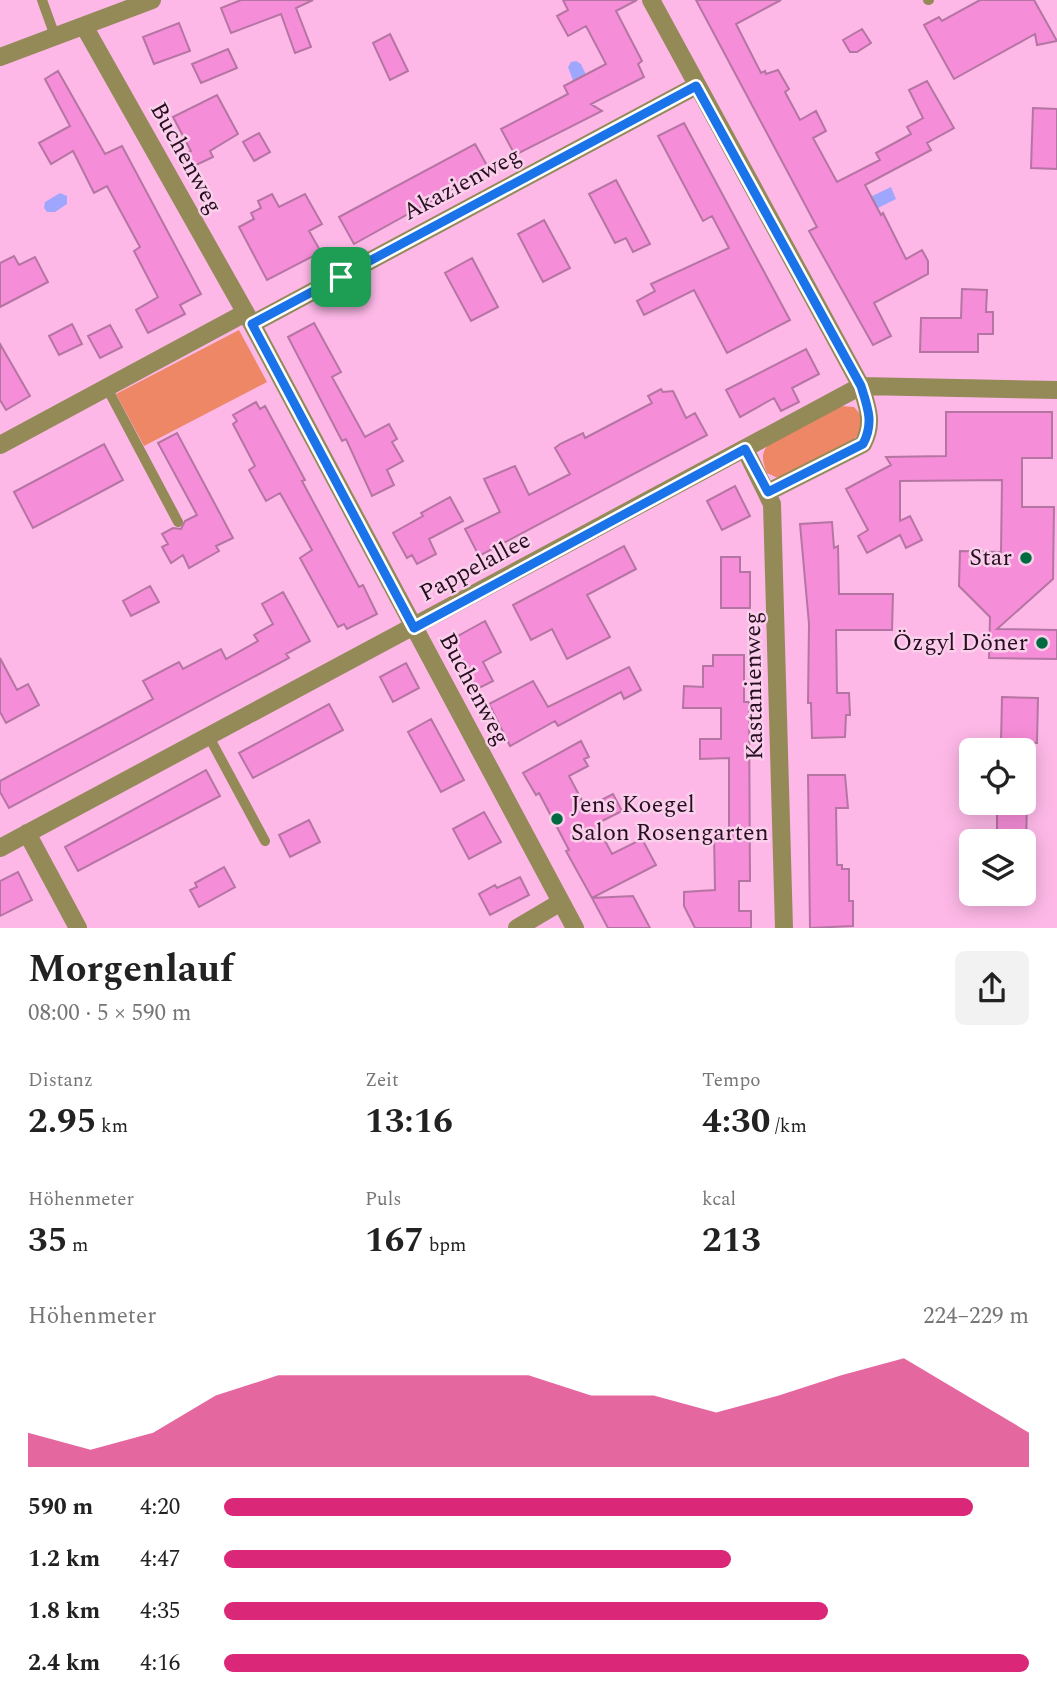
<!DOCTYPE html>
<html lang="de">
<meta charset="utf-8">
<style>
:root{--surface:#fff;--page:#f2f2f2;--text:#222;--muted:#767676;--accent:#db2777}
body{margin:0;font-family:Spectral,serif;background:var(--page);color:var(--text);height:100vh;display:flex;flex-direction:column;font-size:26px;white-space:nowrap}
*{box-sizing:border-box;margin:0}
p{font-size:23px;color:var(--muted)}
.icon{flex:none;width:38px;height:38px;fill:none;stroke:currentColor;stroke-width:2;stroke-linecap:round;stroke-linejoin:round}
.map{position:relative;height:928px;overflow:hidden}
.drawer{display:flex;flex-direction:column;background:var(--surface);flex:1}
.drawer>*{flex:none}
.fabs{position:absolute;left:959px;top:738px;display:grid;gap:14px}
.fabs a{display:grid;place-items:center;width:77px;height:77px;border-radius:10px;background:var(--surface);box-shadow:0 4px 18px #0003;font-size:35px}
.pin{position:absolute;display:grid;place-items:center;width:60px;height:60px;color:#fff;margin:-30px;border-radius:14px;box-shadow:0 4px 10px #0006}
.round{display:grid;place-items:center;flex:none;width:74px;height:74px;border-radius:10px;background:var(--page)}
.headline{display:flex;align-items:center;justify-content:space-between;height:119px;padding:0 28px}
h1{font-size:38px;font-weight:700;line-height:52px}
.stats{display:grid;grid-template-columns:repeat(3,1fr);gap:10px;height:119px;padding:7px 28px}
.stats div{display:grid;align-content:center}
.stats b{font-size:35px;font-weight:700}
.stats small{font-size:19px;font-weight:400}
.stats p{font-size:19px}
.chart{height:196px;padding:14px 28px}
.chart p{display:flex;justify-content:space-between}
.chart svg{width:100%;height:126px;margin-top:7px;fill:var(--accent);opacity:.7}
ul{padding:0 28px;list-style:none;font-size:23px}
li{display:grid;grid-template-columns:112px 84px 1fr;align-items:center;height:52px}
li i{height:18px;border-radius:9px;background:var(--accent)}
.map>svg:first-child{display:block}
.green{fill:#ee8766}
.water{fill:#9ea7fd}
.building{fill:#f68dd8;stroke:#b575a2;stroke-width:2}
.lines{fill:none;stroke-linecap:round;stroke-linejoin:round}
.lane{stroke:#948a58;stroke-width:10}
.street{stroke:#948a58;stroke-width:18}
.route-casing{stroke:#fff;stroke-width:14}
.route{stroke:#1a73e8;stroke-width:9}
.poi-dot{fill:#006a41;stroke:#facfec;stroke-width:2.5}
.labels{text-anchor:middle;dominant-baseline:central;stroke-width:5;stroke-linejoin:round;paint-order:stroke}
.street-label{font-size:24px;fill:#260e1f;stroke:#facfec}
.poi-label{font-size:24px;fill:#260e1f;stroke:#facfec;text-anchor:end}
</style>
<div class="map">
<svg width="1057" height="928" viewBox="0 0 1057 928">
<rect width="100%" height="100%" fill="#fdb8e7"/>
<path class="green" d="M239,330L267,382L144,446L116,394Z
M841,406L854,407L861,415L863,429L854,439L778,478L767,473C762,460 760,452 771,442Z"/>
<path class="water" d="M576,61L581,64L587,77L574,83L568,67L571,62Z
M891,187L896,199L874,210L868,198Z
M60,193L67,196V204L55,212H47L44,208L45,202Z"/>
<path class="building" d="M241,0H313L296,8L311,47L295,53L281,14L231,33L221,8Z
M563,0H637L616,11L642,61L638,64L644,77L591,104L602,111L515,155L501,129L568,94L564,86L606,64L586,26L568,36L557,16L568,10Z
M696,0H781L736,24L761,73L765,71L766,74L778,70L789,89L785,92L800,120L816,111L826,131L813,138L837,182L880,160L876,153L911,134L907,127L923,118L909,90L927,81L954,128L927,143L931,150L865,185L881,215L883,213L906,259L922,250L928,261V274L874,303L891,336L873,345L809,231L817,227Z
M980,0H1034L1057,41L1037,45L1035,34L954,79L924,25L939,17L942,21Z
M179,23L190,51L154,64L143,37Z
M862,29L871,43L857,52H850L843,40Z
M390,34L408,71L390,80L373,43Z
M228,49L237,68L201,83L192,64Z
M58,71L105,154L122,146L201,294L180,305L185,314L148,333L136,310L158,297L134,251L140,247L107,186L94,193L73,151L51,164L39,143L70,126L45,79Z
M217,95L238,134L210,151L213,157L194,166L187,153L191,151L173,117Z
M1033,108L1057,109V169L1031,168Z
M684,123L790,320L727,353L694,290L644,315L637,301L655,291L651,284L729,248L712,216L703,221L658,136Z
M259,133L270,152L254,161L243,142Z
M475,144L489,169L354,244L339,217Z
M616,180L650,244L633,252L626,238L615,243L589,194Z
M272,194L279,207L305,194L322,224L309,231L321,252L267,280L239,227L254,219L251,213L261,208L258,201Z
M544,220L570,268L543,282L518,234Z
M14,256L19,265L35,257L48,282L0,307V263Z
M472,258L498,307L471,321L445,273Z
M962,289L987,290L986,312H993V334H978V352H920L921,318H961Z
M314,323L341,372L332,377L365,437L389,424L397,439L392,442L403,461L387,470L394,485L372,496L346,439L342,441L288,337Z
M72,324L82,344L59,355L49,336Z
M110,325L122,347L100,358L88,336Z
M0,344L30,396L6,410L0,400Z
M806,349L819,374L792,388L799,402L781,411L774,398L740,417L726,390Z
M661,389L663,392L673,391L686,418L695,413L707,435L479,556L465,529L500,512L484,479L515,466L529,495L570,474L555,448L560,444L583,433L585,438L652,403L648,396Z
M256,402L260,409L265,406L305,480L302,481L359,587L363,585L377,614L347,629L344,624L338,627L300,558L312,550L280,493L266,501L249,470L255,466L233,424L237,421L233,415Z
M946,412H1052V458H1022V507H1054L1053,579L997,629L1057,630V659L989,658L990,617L959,586L960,551L1001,552L1002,480L900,481V521L910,516L922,540L906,548L900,535L867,553L858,536L868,530L846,489L891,465L886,457L946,456Z
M177,433L233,538L216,546L219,551L189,568L183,555L171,563L162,547L168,544L162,534L173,528L181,529L185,521L197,515L158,443Z
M104,444L123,480L33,528L14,492Z
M735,486L750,516L722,530L707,501Z
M450,497L463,521L429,539L436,554L417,564L412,555L407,558L393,533L423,516L421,513Z
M832,522L834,548L838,546L839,594H893L892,630H836L837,693H849L850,715H846L845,737L812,738L811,703H808L809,624L800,524Z
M624,546L636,569L587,595L610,637L567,659L552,629L531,640L513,605Z
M721,557H740V572H750V608H721Z
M150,586L159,602L131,616L123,601Z
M283,592L310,641L286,654L289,658L9,808L0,792V781L153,699L143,681L179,662L183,669L221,649L226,659L258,641L254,635L273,624L262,604Z
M485,621L501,652L483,662L493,681L477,689L449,641Z
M713,655H744V702H749L750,881H739V911H751V928H695L684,906V892L715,890L714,833H729V758L700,759V739H721V708H683L684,686L703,687V666H713Z
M0,658L17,690L28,684L39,705L6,723L0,712Z
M406,663L419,688L393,702L380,677Z
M629,667L641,690L624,699L621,692L558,726L555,721L510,746L489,704L533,681L548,707Z
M1002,697L1038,698L1037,743L1001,742Z
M329,704L343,730L253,778L239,753Z
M431,719L464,780L441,792L408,732Z
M581,741L589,757L584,759L588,766L569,776L588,812L597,802L613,794L622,811L596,824L612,854L642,839L656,865L592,898L566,851L569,850L539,793L536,795L523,773Z
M206,770L220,796L78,871L65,847Z
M808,775H845L848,808H836L837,865H842V869H849V901H853V926L810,928Z
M1027,803L1026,842H997V804Z
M484,812L501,842L469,859L453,829Z
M309,820L320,842L290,857L279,835Z
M224,867L235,887L199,907L190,890L197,887L195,883Z
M18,872L32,900L0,916V881Z
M520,877L529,895L490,915L479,894L495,885L497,888Z
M633,896L650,928H608L592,898Z"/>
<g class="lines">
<path class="lane" d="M42,0L55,36
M928,0H929
M107,388L178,522
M208,735L265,841"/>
<path class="street" d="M651,0L861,386C868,408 874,423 863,444L768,492
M84,26L252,324L575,928
M0,57L152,0
M252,324L696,86
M0,445L245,313
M745,449L772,504L784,928
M27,833L78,928
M0,848L861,386L1057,390
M517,928L561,902"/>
</g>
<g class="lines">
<defs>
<path id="route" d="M696,86L861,386C868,408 874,423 863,444L768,492L745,449L414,628L252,324Z"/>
</defs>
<use href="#route" class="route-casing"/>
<use href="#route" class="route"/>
</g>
<g class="poi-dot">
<circle cx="1026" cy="558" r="7"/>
<circle cx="1042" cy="643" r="7"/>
<circle cx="557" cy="819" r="7"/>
</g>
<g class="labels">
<g class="street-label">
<text transform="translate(186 158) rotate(61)">Buchenweg</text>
<text transform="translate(462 184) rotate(-28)">Akazienweg</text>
<text transform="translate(475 567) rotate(-28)">Pappelallee</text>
<text transform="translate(754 686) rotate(-91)">Kastanienweg</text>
<text transform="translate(474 689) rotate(62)">Buchenweg</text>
</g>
<g class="poi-label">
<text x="1012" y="558">Star</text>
<text x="1028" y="643">Özgyl Döner</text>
<text x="571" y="805" text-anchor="start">Jens Koegel<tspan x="571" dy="28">Salon Rosengarten</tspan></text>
</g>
</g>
</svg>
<div class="fabs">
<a><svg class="icon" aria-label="locate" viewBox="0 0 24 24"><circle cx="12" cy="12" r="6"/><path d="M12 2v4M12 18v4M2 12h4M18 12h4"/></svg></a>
<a><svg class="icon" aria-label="layers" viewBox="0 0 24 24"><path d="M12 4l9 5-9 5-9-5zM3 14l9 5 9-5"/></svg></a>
</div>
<div class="pin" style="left:341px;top:277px;background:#1e9e55"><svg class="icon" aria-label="arrive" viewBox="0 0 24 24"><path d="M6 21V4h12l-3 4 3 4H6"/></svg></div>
</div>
<section class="drawer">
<div class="headline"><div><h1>Morgenlauf</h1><p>08:00 · 5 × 590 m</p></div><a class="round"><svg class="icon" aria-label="share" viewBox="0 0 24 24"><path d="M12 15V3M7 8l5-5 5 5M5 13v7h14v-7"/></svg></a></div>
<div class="stats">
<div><p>Distanz</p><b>2.95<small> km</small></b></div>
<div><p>Zeit</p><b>13:16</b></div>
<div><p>Tempo</p><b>4:30<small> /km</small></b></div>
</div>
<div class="stats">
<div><p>Höhenmeter</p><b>35<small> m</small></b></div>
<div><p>Puls</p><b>167<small> bpm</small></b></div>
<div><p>kcal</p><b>213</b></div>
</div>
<div class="chart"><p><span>Höhenmeter</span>224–229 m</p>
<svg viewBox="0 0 160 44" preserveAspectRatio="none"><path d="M0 44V32L10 38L20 32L30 19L40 12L50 12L60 12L70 12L80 12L90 19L100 19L110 25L120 19L130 12L140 6L150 19L160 32V44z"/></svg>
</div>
<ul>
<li><b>590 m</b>4:20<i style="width:93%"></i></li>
<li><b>1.2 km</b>4:47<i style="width:63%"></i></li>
<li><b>1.8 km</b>4:35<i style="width:75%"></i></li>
<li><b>2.4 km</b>4:16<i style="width:100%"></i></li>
</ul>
</section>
